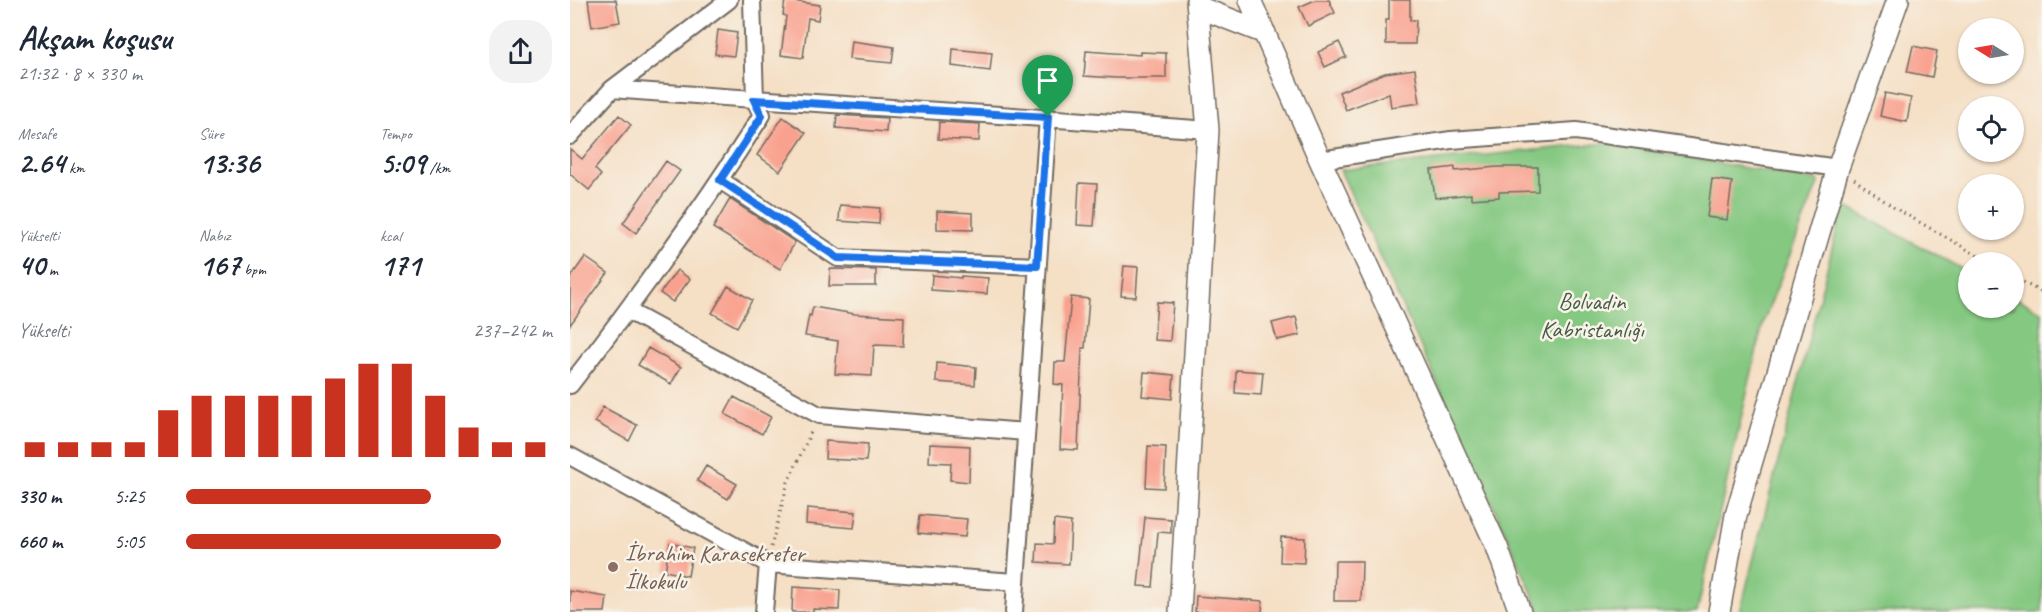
<!DOCTYPE html>
<html lang="tr">
<meta charset="utf-8">
<style>
:root{--surface:#fff;--page:#f2f2f3;--text:#1f2937;--muted:#747a83;--accent:#c8321e}
body{margin:0;font-family:Caveat,sans-serif;background:var(--page);color:var(--text);height:100vh;display:flex;flex-direction:column;font-size:22px;white-space:nowrap}
*{box-sizing:border-box;margin:0}
p{font-size:20px;color:var(--muted)}
.icon{flex:none;width:33px;height:33px;fill:none;stroke:currentColor;stroke-width:2;stroke-linecap:round;stroke-linejoin:round}
.map{position:relative;flex:1;overflow:hidden}
.sheet{display:flex;flex-direction:column;background:var(--surface);width:570px}
.sheet>*{flex:none}
.needle{width:39px;rotate:281deg}
.buttons{position:absolute;left:1388px;top:18px;display:grid;gap:12px}
.buttons a{display:grid;place-items:center;width:66px;height:66px;border-radius:50%;background:var(--surface);box-shadow:0 2px 4px #0004;font-size:30px}
.pin{position:absolute;display:grid;place-items:center;width:51px;height:51px;color:#fff;margin:-62px -26px;border-radius:50% 50% 50% 0;rotate:-45deg;box-shadow:0 0 6px #0007}
.pin .icon{rotate:45deg}
.round{display:grid;place-items:center;flex:none;width:63px;height:63px;border-radius:24px;background:var(--page)}
.head{display:flex;align-items:center;justify-content:space-between;height:102px;padding:0 18px}
h1{font-size:33px;font-weight:700;line-height:45px}
.stats{display:grid;grid-template-columns:repeat(3,1fr);gap:9px;height:102px;padding:6px 18px}
.stats div{display:grid;align-content:center}
.stats b{font-size:30px;font-weight:700}
.stats small{font-size:16px;font-weight:400}
.stats p{font-size:16px}
.chart{height:168px;padding:12px 18px}
.chart p{display:flex;justify-content:space-between}
.chart svg{width:100%;height:108px;margin-top:6px;stroke:var(--accent);stroke-width:6}
ul{padding:0 18px;list-style:none;font-size:20px}
li{display:grid;grid-template-columns:96px 72px 1fr;align-items:center;height:45px}
li i{height:15px;border-radius:8px;background:var(--accent)}
main{display:flex;flex:1;min-height:0}
.map>svg:first-child{display:block}
.green{fill:#84c881;stroke:#587a56;stroke-width:1.5}
.building{fill:#f9a18f}
.lines{fill:none;stroke-linecap:round;stroke-linejoin:round}
.minor-casing{stroke:#726a61;stroke-width:20}
.tertiary-casing{stroke:#726a61;stroke-width:24}
.path{stroke:#726a61;stroke-width:3;stroke-dasharray:1.5 4.5;stroke-linecap:butt}
.minor{stroke:#fff;stroke-width:16}
.tertiary{stroke:#fff;stroke-width:21}
.route-casing{stroke:#fff;stroke-width:12}
.route{stroke:#1a73e8;stroke-width:8}
.education-dot{fill:#8d6e63;stroke:#f7f3e8;stroke-width:2}
.labels{text-anchor:middle;dominant-baseline:central;stroke-width:5;stroke-linejoin:round;paint-order:stroke}
.park-label{font-size:24px;fill:#465a45;stroke:#f7f3e8}
.education-label{font-size:24px;fill:#785e54;stroke:#f7f3e8;text-anchor:start}
</style>
<main>
<section class="sheet">
<div class="head"><div><h1>Akşam koşusu</h1><p>21:32 · 8 × 330 m</p></div><a class="round"><svg class="icon" aria-label="share" viewBox="0 0 24 24"><path d="M12 15V3M7 8l5-5 5 5M5 13v7h14v-7"/></svg></a></div>
<div class="stats">
<div><p>Mesafe</p><b>2.64<small> km</small></b></div>
<div><p>Süre</p><b>13:36</b></div>
<div><p>Tempo</p><b>5:09<small> /km</small></b></div>
</div>
<div class="stats">
<div><p>Yükselti</p><b>40<small> m</small></b></div>
<div><p>Nabız</p><b>167<small> bpm</small></b></div>
<div><p>kcal</p><b>171</b></div>
</div>
<div class="chart"><p><span>Yükselti</span>237–242 m</p>
<svg viewBox="0 0 160 44" preserveAspectRatio="none"><path d="M5 44V38M15 44V38M25 44V38M35 44V38M45 44V25M55 44V19M65 44V19M75 44V19M85 44V19M95 44V12M105 44V6M115 44V6M125 44V19M135 44V32M145 44V38M155 44V38"/></svg>
</div>
<ul>
<li><b>330 m</b>5:25<i style="width:67%"></i></li>
<li><b>660 m</b>5:05<i style="width:86%"></i></li>
</ul>
</section>
<div class="map">
<svg width="1472" height="612" viewBox="0 0 1472 612">
<rect width="100%" height="100%" fill="#f7f3e8"/>
<filter id="ink" filterUnits="userSpaceOnUse"><feTurbulence type="fractalNoise" baseFrequency=".0167" numOctaves="2"/><feDisplacementMap in="SourceGraphic" scale="12" xChannelSelector="R" yChannelSelector="G"/><feConvolveMatrix kernelMatrix="1 2 1 2 8 2 1 2 1" color-interpolation-filters="sRGB"/></filter>
<filter id="wash" filterUnits="userSpaceOnUse"><feTurbulence type="fractalNoise" baseFrequency=".008" numOctaves="4" result="noise"/><feDisplacementMap in="SourceGraphic" scale="24" xChannelSelector="R" yChannelSelector="G"/><feGaussianBlur stdDeviation="1.35" result="paint"/><feColorMatrix in="noise" values="0 0 0 0 0 0 0 0 0 0 0 0 0 0 0 0 0 1.4 0 .05"/><feComposite in="paint" operator="in"/></filter>
<g filter="url(#wash)">
<rect width="100%" height="100%" fill="#f5dfc5"/>
<path class="green" d="M1035,143L1249,181L1193,323L1127,612H970L944,551L770,170Z
M1273,205L1398,272V308H1443V296L1472,312V612H1170Z"/>
<g id="blocks">
<path class="building" d="M18,0H46L50,22L22,27Z
M215,0L250,5L248,20L238,18L233,58L211,55L216,16L213,15Z
M745,0H759L765,13L738,26L729,7Z
M819,0H840V20H846L845,44H816V20H819Z
M148,30L167,33L164,56L145,54Z
M281,41L324,47L322,63L279,59Z
M769,42L776,57L755,67L748,52Z
M1343,46L1367,51L1362,77L1337,72Z
M383,49L422,53L420,71L382,66Z
M516,51L570,55V52L596,53V78H546L514,76Z
M845,69L850,103L821,107L819,93L776,110L769,92L815,73Z
M1315,93L1341,98L1337,122L1310,116Z
M49,115L61,125L25,169L31,175L19,190L0,174V149L12,159Z
M267,115L317,118L316,132L266,128Z
M213,117L236,133L210,171L187,155Z
M369,122L410,124L409,141L368,139Z
M96,161L110,171L66,233L53,223Z
M885,167V171L927,167H968V191L929,192V197L901,199V194L865,198L861,170Z
M1142,179L1162,182L1157,220L1137,217Z
M509,183L527,184L524,226L507,225Z
M160,199L225,242L210,269L143,228Z
M270,205L310,208L309,224L269,221Z
M367,211L403,213V230L367,229Z
M15,257L38,273L0,325V278Z
M554,266L568,267L566,297L551,296Z
M260,269L306,270V286H259Z
M107,270L120,279L103,302L90,293Z
M362,275L391,278V276L418,278L417,294L361,290Z
M158,286L182,300L167,327L142,313Z
M501,297L519,299L515,348H512L508,450L490,449L493,385L484,384L485,362H495Z
M587,302L603,303L600,341L584,340Z
M243,307L285,314L334,317L333,346L304,345L302,376L265,374L268,341L235,336L239,315L241,316Z
M726,317L730,335L707,340L702,323Z
M78,348L111,367L101,384L68,365Z
M367,363L406,367L405,385L366,382Z
M666,370L693,372L691,395L665,393Z
M574,372L604,375L602,399L572,396Z
M164,397L201,417L192,434L155,414Z
M33,407L67,425L59,441L25,422Z
M256,441L298,444L296,461L255,459Z
M360,444L400,446L399,482L380,480L381,463L359,462Z
M578,446L596,447L594,488L576,487Z
M136,466L167,484L158,499L127,481Z
M237,508L286,512L284,528L236,524Z
M350,515L397,519L395,537L348,533Z
M575,517L601,519V533L588,532L583,587L568,586Z
M484,520L501,522L499,564L466,562L467,543L483,544Z
M711,537L735,538L734,563L710,562Z
M100,543L123,548L118,576L95,571Z
M765,561H792L791,601H764Z
M223,587L270,590L269,610L243,609V612H222Z
M0,591L37,597L35,612H0Z
M626,596L693,601L692,612H625Z"/>
</g>
</g>
<g filter="url(#ink)">
<use href="#blocks" fill-opacity="0" stroke="#726a61" stroke-width="1.5"/>
<g class="lines">
<defs>
<path id="minor" d="M42,89C240,104 439,114 638,130
M0,136L42,89L159,0
M750,160L881,140L1006,131L1268,168
M150,180L268,258L467,266
M58,311L249,415L456,432
M0,385C68,298 132,208 192,115L185,100L182,0
M0,456L198,564L445,582
M194,612L198,564
M444,612L478,117"/>
<path id="tertiary" d="M680,0L750,160L927,547L950,612
M628,7L695,33
M610,612L638,130L627,0
M1149,612L1166,515L1268,168L1328,0"/>
</defs>
<use href="#minor" class="minor-casing"/>
<use href="#tertiary" class="tertiary-casing"/>
<path class="path" d="M1284,179L1323,207L1419,262
M1443,276L1472,293
M201,547L218,482L242,430"/>
<use href="#minor" class="minor"/>
<use href="#tertiary" class="tertiary"/>
</g>
</g>
<g class="lines" filter="url(#ink)">
<defs>
<path id="route" d="M184,100L478,117L467,266L268,258L150,180L192,116Z"/>
</defs>
<use href="#route" class="route-casing"/>
<use href="#route" class="route"/>
</g>
<circle class="education-dot" cx="43" cy="567" r="6"/>
<g class="labels">
<g class="park-label">
<text x="1022" y="301">Bolvadin<tspan x="1022" dy="28">Kabristanlığı</tspan></text>
</g>
<g class="education-label">
<text x="55" y="553">İbrahim Karasekreter<tspan x="55" dy="28">İlkokulu</tspan></text>
</g>
</g>
</svg>
<div class="buttons">
<a><svg class="needle" viewBox="-14 -14 28 28"><path d="M0-13l5 13h-10z" fill="#e53935"/><path d="M0 13l5-13h-10z" fill="#747a83"/></svg></a>
<a><svg class="icon" aria-label="locate" viewBox="0 0 24 24"><circle cx="12" cy="12" r="6"/><path d="M12 2v4M12 18v4M2 12h4M18 12h4"/></svg></a>
<a>+</a>
<a>−</a>
</div>
<div class="pin" style="left:478px;top:117px;background:#1e9e55"><svg class="icon" aria-label="arrive" viewBox="0 0 24 24"><path d="M6 21V4h12l-3 4 3 4H6"/></svg></div>
</div>
</main>
